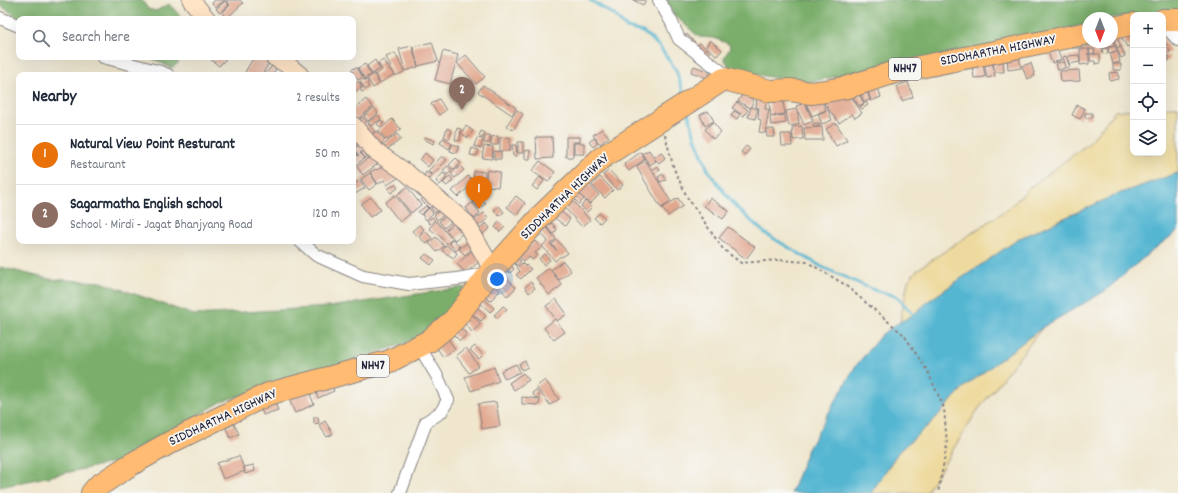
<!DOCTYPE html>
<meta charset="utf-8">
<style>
:root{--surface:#fff;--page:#f6f6f7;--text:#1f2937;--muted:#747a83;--line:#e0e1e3;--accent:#b5179e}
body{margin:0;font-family:Dekko,sans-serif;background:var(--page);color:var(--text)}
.controls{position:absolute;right:12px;top:12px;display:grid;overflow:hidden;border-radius:8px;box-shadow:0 4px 16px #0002}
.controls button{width:36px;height:36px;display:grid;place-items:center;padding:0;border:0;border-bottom:1px solid var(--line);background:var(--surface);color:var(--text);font:20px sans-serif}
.compass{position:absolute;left:1082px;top:12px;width:36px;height:36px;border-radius:50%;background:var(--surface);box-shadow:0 4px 16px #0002;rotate:180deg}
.you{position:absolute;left:497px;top:279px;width:14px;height:14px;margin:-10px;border:3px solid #fff;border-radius:50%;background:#1a73e8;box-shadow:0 0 0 6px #1a73e833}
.badge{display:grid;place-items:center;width:26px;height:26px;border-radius:50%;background:var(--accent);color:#fff;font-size:13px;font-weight:700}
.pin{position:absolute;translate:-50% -33px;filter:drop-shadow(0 1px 2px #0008)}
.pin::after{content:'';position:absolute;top:21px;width:14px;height:12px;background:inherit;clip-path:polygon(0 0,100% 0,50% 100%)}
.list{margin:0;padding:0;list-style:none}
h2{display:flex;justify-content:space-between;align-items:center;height:52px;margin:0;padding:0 16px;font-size:17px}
h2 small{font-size:13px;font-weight:400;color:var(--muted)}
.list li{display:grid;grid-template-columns:26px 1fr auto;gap:12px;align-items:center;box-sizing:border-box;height:60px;padding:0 16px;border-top:1px solid var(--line)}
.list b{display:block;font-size:15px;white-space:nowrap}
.list p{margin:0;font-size:13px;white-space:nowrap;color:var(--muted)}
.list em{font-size:13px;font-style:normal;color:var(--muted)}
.icon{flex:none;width:22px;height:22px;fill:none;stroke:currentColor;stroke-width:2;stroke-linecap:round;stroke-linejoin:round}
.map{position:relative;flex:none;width:1178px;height:493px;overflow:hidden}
.search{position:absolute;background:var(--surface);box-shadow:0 4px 16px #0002;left:16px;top:16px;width:340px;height:44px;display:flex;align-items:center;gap:10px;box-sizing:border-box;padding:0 14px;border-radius:8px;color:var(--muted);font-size:15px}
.panel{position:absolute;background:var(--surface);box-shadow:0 4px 16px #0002;left:16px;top:72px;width:340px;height:172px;border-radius:8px}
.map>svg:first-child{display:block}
.forest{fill:#7aae6a;stroke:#4e6852}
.sand{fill:#eeda9e;stroke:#887e6c}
.water{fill:#54b6d2;stroke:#3b6c86}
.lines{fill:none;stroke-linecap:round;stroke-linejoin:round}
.stream{stroke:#54b6d2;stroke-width:3}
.building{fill:#e1a68c}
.street-casing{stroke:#888484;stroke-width:14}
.secondary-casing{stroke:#888484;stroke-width:19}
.highway-casing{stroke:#888484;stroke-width:24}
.path{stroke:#888484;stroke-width:2;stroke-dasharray:3 3;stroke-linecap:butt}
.street{stroke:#fff;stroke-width:12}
.secondary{stroke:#ffe4c6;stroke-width:17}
.highway{stroke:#ffbb71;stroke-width:22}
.labels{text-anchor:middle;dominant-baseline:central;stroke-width:3.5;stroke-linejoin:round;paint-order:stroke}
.shield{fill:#f6f6f2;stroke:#626272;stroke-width:1}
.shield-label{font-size:13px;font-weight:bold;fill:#22223b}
.street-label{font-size:14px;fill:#22223b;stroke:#f6f6f2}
</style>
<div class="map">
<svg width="1178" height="493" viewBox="0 0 1178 493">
<rect width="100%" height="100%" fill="#f6f6f2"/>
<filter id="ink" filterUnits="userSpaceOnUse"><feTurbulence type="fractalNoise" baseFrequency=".025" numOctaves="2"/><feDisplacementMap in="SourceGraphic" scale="8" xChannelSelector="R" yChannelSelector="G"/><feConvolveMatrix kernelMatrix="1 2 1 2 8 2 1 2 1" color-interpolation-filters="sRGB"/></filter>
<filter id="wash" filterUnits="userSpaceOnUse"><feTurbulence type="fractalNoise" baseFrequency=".012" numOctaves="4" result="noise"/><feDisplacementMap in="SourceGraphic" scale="16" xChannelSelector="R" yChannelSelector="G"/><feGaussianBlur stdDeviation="0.9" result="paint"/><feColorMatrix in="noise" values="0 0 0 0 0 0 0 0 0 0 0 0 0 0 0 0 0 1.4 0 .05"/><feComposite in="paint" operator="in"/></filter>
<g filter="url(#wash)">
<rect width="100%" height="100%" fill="#efe6cd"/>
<path class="forest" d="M0,0H142L148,9L156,11L169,4L183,19H20L0,5Z
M665,0H1178V14L1133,15L1112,18H1088V24L993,47L803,83L731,70L724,58L730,48L729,44L714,38L699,37L674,15Z
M143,57H182L177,64L171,68L156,60Z
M0,267L49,279L101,282L194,315L329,307L465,287L462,302L439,325L404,344L223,401L116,462L0,487Z"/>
<path class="sand" d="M1163,107H1178V173L1118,194L1020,238L930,300L913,315L900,322L908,281L917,270L1009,208L1029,188L1089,143L1115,111L1133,109V153H1163Z
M1043,327L977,411L926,493H871L899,451L932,422L964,387Z"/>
<path class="water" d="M1178,173V231L1149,253L1105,291L1043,327L964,387L932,422L899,451L871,493H791L808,449L855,367L881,335L900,322L913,315L930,300L1020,238L1118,194Z"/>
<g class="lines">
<path class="stream" d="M590,0L614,15L627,28L643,32L659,46L676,70L684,95
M688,112L695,137L708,170L724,192L738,209L766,234L822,267L874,290L896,296L915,316"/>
</g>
<g id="blocks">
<path class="building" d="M215,0H225L216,7L212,3Z
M226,0H240L243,3L227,18L222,13L230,5Z
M633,0H646L643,5Z
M225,1L229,5L220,13L216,9Z
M1129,33L1133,41V44L1127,47L1121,37Z
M687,34L695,42L692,45L684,37Z
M1084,37L1088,42H1096V46H1084Z
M1163,37L1170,52L1163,55Z
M710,40L722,50L717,56L706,46Z
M1118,40L1121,46L1117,48L1114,41Z
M1082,41V48H1070V42Z
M1112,41H1113L1114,46L1108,47L1106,43Z
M432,42L438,61L418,66L413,47Z
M700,43L710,52L706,57L695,48Z
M1106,43V47L1100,48L1099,44Z
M412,46L418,67L405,71L399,49Z
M1115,46L1117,51L1109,53L1108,48Z
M1133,46V55L1130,47Z
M1121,47L1125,56L1121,58L1117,49Z
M1108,48V53L1103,54L1102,49Z
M1057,49L1061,60L1052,63L1048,52Z
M1080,49H1089V54H1087L1089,55V64L1080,65Z
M1089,49H1094L1095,54H1090Z
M443,51L458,55L450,84L435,80Z
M1118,52L1120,62L1113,64L1110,53Z
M395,53L404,72L395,76L386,57Z
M1090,54H1100V63L1095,64V61H1090Z
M466,55L485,77L476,84L457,63Z
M1019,55L1021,68L1008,70L1007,56Z
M1079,55L1080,62L1069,64L1068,56Z
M1066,56L1070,67L1066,68L1063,57Z
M1163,56H1169V61H1163Z
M208,57H224L226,59L219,66Z
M254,57H259L269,63L262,75H250L245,72Z
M375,60L380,69L372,74L367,66Z
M384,60L393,75L380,83L375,75L382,70L378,63Z
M1003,60L1004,72H994L995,76L987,78L984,63L992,61L994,70L993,61Z
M1064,62L1065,68L1058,70L1056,63Z
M983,63L985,77L974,78L972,64Z
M1031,63L1035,76L1027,79L1022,66Z
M365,64L371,75L365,78L368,82L367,84L369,87L362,92L360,89L363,87L365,88L360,82L364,79L366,81L358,68Z
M1113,64H1121V70H1113Z
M272,66L276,69L272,75H264Z
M694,66L710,72L707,78L691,72Z
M356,67L363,77L358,80L351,70Z
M1079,70L1080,81L1061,82L1060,71Z
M1118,72L1119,79L1110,81L1109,73Z
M374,74L379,84L373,88L367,78Z
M358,81L362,86L353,94V86Z
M908,82L913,97L902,101L897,86Z
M877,84L881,97L871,101L867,88Z
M483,85L516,108L512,115L478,92Z
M866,87L870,100L864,102L859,89Z
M856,90L864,103L859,106L851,94Z
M849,93L862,113L855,118L852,114L839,123L824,103L837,94Z
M743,94L754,100L750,108L738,101Z
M782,95L785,114L771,116L768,97Z
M819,95L826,110L812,116L805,101Z
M757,97L767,98L765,109H769L765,133L759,132L761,120L758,119L759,108L756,107Z
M366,99L373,107L357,120L353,115V110Z
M439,99L446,110L439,115L431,104Z
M737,102L748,110L744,116L732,108Z
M866,102L868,105L862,109L860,107Z
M805,103L813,121L804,125L796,106Z
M1077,105L1085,109L1080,119L1072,115Z
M751,107L758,109L755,119L748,117Z
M374,108L378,113L368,121L364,116Z
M797,109L799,124L789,126L786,111Z
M517,110L523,114L513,130L506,126Z
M828,110L832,120L822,124L818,114Z
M708,111L714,121L705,126L700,115Z
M734,111L740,114L737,119L731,116Z
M1085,113H1092V118H1085Z
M378,115L381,119L371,126L368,122Z
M785,115L786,123L771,125L770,117Z
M362,117L367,122L363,126L358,121Z
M392,119L401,129L387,140L378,131Z
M381,120L384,123L380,127L377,124Z
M713,122L721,132L713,139L705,129Z
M813,123H820V126H813Z
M836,123L847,140L836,146L826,129Z
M369,124L375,132L369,136L363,129Z
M466,126L473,131L468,138L461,133Z
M802,126L803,139L793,140L792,127Z
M822,127L823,140H805L804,128Z
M447,128L452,131L449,139L444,137Z
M457,128L461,129L460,141L455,140Z
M602,129L609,137L600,144L593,135Z
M766,129H774L775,137H767Z
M376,131L385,140L380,145L371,135Z
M481,131L485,133L482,138L479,136Z
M353,134L362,141L353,148Z
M397,134L401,139L385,151L381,147Z
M781,134H791L792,146H782Z
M485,135H490V143H484Z
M498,136V145H491V137Z
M425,137L435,141L433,144L424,139Z
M510,137V151H500V138Z
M536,137H552L553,158L537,159Z
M566,137H580V142H573V157H566Z
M443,138L452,144L449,149L440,143Z
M477,138L483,139L481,148L474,146Z
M594,138L598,143L593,147L589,142Z
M518,142H523V153H518Z
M574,143H584V154H574Z
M360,144L365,149L360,153L365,158L353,167V159L358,155L359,156L354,149Z
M452,144L459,146L456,153L450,151Z
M512,145H516L517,156H513Z
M484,146L493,147L492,159L482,158Z
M746,146L750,149L745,155L741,152Z
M367,148L371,153L365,158L361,153Z
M472,148L479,150L477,156L470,155Z
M353,149L357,155L353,158Z
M530,150V159H525V151Z
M649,150L656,161L650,165L642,154Z
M494,151L501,152V159H494Z
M641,152L645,159L629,171L624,164Z
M661,152L665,158L659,163L654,158Z
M425,153L433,160L428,167L420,160Z
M373,154L380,162L363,175L357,167Z
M442,156L447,160L432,175L428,171Z
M456,158L461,163L454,170L449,165Z
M540,161L555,172L548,182L532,171Z
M646,161L671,202L661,208L636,166Z
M388,163L398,178L387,185L384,180L378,184L370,172L376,169L377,170Z
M448,166L452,171L447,175L443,170Z
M460,166L464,170L455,178L451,174Z
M657,166L660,170L654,174L651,170Z
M487,170L500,172L498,187L485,186Z
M609,170L623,185L617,190L603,175Z
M474,171L485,172L484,181L473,180Z
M426,172L432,175L429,179L424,176Z
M370,173L377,184L369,190L361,179Z
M443,173L447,177L440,185L436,181Z
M663,174L666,180L660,182L658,177Z
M450,176L453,180L447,186L443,183Z
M468,176L474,182L458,197L452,191Z
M540,177L544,181L537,190L532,186Z
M600,177L613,190L605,198L592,185Z
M360,180L365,188L353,195V185Z
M475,182L484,189L478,196L469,189Z
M395,184L398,188L391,193L388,189Z
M589,184L599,195L590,204L579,194Z
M407,187L421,205L411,213L397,195Z
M579,194L584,199L579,204L574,199Z
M395,195L410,214L400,222L385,203Z
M426,195L437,201L429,208L421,200Z
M516,196L525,203L517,215L507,207Z
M371,197L381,210L370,217L361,204Z
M480,197L486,203L479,209L473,202Z
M678,198L683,206L668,216L662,208Z
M710,198L729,211L723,219L704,206Z
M573,201L590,220L582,227L565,208Z
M586,201L592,207L587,212L581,206Z
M438,202L442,207L435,213L431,208Z
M472,203L480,213L474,219L466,208Z
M426,206L428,208L421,215L418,212Z
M499,206L504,212L499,216L494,210Z
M429,208L433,213L426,220L422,215Z
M443,208L447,212L437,220L434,215Z
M560,211L570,219L565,226L555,218Z
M484,213L489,218L478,226L474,220Z
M599,213L605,218L600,223L594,218Z
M448,214L454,220L444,228L439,221Z
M432,217L435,220L430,224L427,221Z
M436,221L452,239L447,244L437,233L436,234L429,228Z
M456,221L465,231L455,240L446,230Z
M499,222L505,227L500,232L495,227Z
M486,223L490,228L483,234L479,229Z
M552,223L557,230L553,234L547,227Z
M419,225L424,229L418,236L412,231Z
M728,227L755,247L746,259L719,238Z
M547,228L556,239L550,244L557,251L552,244L557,240L568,253L562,257L561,256L555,261L542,246L548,241L541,233Z
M425,231L432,238L427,244L419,237Z
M436,237L444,246L437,252L429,243Z
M453,239L460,247L456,251L449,243Z
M470,240L475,246L465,255L459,249Z
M535,241L541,248L535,253L538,255L532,260L530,257L523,261L519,255Z
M446,245L457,253L454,258L442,251Z
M473,250L482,259L466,273L457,264Z
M426,254L435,260L431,265L422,258Z
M545,254L550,260L544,265L539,259Z
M515,256L521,261L517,266L511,260Z
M563,261L571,271L559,280L551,270Z
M509,263L514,269L510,273L505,267Z
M522,263L525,266L526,265L531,269L521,279L516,275L520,271L517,268Z
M549,268L562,285L549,295L536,278Z
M505,276L516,288L507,296L497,284Z
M531,282L535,288L529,293L525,287Z
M494,285L500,291L490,301L483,295Z
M482,297L494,308L490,312L478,301Z
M556,299L567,314L557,321L546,306Z
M476,306L486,316L481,321L470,312Z
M503,306L507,309L498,318L494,315Z
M469,311L481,324L472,332L461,319Z
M555,319L565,332L554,340L544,328Z
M460,328L467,334L460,341L453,334Z
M445,334L455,349L443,357L433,342Z
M475,346L483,355L479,359L470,350Z
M466,348L479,366L469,373L456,356Z
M525,361L528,367L522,370L519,364Z
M516,364L520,372L505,379L501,371Z
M494,367L499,381L471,391L465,377Z
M523,373L529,380L514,390L509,383Z
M545,380L559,399L550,405L536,387Z
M331,383L334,391L318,398L315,389Z
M308,389L314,404L295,413L288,397Z
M536,390L540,395L536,398L532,393Z
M522,397L540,399L539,405L522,404Z
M496,402L500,426L482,429L478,404Z
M275,403L278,410L263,415L261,409Z
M314,417H318L319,423L314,424Z
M325,421L333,434L327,437L319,425Z
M234,424L239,434L230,438L226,428Z
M239,456L245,471L223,479L217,463Z
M254,465L255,471L245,474L244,467Z"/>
</g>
</g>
<g filter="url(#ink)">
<use href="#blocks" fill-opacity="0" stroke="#888484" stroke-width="1"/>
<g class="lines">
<defs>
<path id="street" d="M659,0L671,21L679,39L731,79
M0,18L19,26
M1163,20L1165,26L1178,40
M103,57L161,72L168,75
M300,241L316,255L363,276L409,284L457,279L490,273
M400,493L426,422L441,412L448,400L437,376L419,346"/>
<path id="secondary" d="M191,0L207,19
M274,57L288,65L300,75
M353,125L375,151L407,173L466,223L486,258L492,271"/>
<path id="highway" d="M1163,20H1178
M1112,28L1133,24
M92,493L98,486L130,465L169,443L268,394L390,361L429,341L454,320L490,273L543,214L600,159L724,79L770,91L790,90L811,93L826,91L848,87L895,72L1088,33"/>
</defs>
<use href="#street" class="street-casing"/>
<use href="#secondary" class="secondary-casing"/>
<use href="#highway" class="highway-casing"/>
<path class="path" d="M665,135L674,169L687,197L723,249L741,263L779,260L807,262L844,284L904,335L928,372L944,408L947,445L938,493"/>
<use href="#street" class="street"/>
<use href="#secondary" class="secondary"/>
<use href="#highway" class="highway"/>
</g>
</g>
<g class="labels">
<g class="shield">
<rect x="889" y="58" width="32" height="22" rx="3"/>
<rect x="357" y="355" width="32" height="22" rx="3"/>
</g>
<g class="shield-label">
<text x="905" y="69">NH47</text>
<text x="373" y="366">NH47</text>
</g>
<g class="street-label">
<text transform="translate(998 51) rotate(-11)">SIDDHARTHA HIGHWAY</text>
<text transform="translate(565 197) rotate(-44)">SIDDHARTHA HIGHWAY</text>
<text transform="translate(223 418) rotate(-25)">SIDDHARTHA HIGHWAY</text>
</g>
</g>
</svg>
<div class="controls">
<button>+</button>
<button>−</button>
<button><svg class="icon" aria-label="locate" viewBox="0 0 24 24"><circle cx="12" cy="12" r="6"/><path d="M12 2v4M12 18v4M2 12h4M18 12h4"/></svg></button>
<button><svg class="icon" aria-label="layers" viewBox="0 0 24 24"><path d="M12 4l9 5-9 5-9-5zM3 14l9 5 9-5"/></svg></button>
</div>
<svg class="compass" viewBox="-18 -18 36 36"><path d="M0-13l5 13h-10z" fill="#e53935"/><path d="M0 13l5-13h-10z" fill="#747a83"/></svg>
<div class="you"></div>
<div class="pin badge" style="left:479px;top:209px;background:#e8710a">1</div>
<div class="pin badge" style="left:462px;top:110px;background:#8d6e63">2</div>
<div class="search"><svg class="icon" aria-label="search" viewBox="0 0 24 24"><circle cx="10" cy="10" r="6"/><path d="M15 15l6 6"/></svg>Search here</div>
<section class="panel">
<h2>Nearby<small>2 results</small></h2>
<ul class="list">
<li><span class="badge" style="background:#e8710a">1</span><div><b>Natural View Point Resturant</b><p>Restaurant</p></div><em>50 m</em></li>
<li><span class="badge" style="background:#8d6e63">2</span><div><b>Sagarmatha English school</b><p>School · Mirdi - Jagat Bhanjyang Road</p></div><em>120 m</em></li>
</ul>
</section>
</div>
